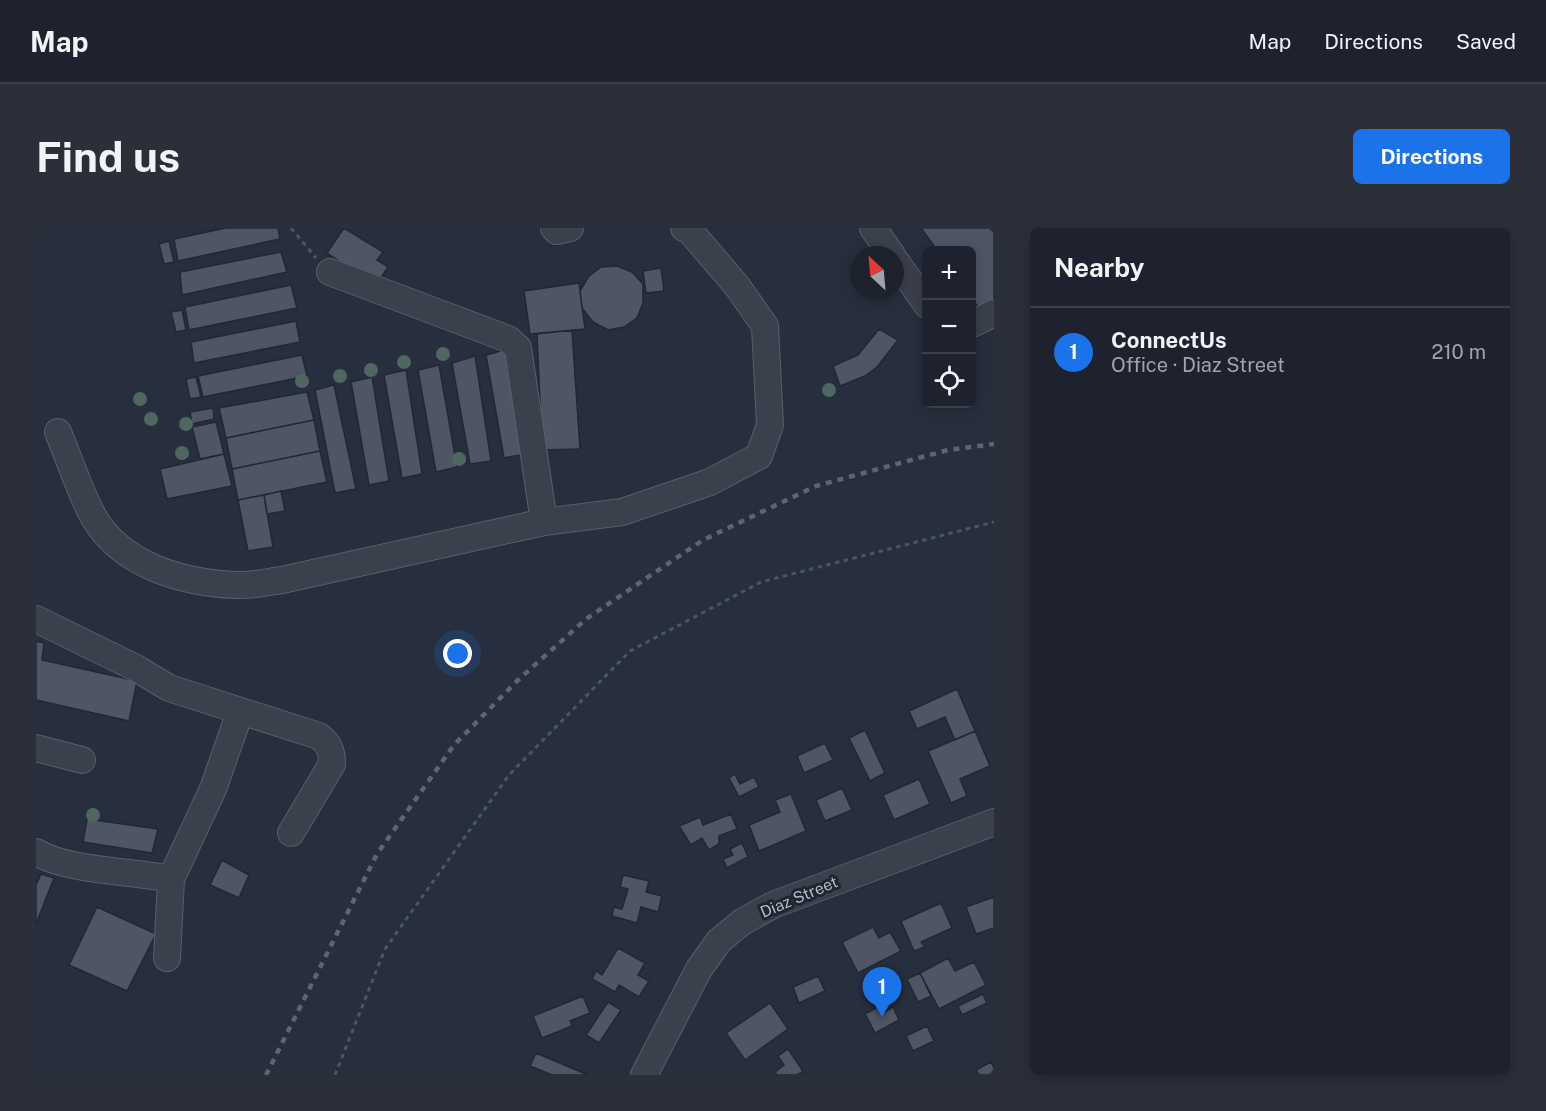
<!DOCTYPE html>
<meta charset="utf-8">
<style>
:root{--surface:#1d222e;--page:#2a2f3a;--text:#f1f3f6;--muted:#a0a4aa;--line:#3b3f4a;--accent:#1a73e8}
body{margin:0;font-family:"Public Sans",sans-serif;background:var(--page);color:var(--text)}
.controls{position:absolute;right:18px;top:18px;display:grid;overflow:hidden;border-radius:9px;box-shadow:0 3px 15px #0003}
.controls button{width:54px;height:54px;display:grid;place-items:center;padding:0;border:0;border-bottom:2px solid var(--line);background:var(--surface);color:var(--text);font:30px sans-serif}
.compass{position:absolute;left:814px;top:18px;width:54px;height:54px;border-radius:50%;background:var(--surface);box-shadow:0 3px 15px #0003;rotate:334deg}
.you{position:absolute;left:422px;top:426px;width:21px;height:21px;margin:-15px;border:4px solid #fff;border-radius:50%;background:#1a73e8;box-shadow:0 0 0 9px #1a73e833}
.badge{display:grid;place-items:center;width:39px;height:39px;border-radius:50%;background:var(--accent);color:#fff;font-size:20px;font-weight:700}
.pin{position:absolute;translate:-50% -50px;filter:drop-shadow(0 2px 3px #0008)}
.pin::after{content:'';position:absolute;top:32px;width:21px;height:18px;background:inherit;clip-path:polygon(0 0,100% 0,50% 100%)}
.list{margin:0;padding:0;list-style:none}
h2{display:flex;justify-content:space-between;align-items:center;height:78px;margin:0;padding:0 24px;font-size:26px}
h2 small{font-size:20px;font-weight:400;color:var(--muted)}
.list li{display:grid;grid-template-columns:39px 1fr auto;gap:18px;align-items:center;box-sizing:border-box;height:90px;padding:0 24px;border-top:2px solid var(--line)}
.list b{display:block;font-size:22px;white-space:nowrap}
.list p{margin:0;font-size:20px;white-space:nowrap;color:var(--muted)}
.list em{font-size:20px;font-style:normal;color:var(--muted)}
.icon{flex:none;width:33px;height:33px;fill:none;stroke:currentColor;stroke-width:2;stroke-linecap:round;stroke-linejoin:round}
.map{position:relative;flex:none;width:958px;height:847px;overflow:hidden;border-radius:9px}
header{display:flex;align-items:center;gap:36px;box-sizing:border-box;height:84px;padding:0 30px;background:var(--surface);border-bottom:2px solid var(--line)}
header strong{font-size:28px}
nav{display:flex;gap:33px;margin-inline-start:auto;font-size:21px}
.intro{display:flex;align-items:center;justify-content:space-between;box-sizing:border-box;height:144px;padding:0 36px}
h1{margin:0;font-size:42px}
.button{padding:15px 27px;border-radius:9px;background:var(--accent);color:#fff;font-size:21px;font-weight:700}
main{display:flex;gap:36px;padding:0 36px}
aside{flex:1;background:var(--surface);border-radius:9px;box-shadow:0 3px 15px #0003}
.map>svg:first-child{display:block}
.building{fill:#4e5565;stroke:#222734;stroke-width:1.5}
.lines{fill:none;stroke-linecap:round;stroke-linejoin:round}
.minor-casing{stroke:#595e6b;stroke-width:28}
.path{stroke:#49585d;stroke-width:3;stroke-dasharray:4.5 4.5;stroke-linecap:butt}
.minor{stroke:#3b404d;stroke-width:26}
.rail{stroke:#5e6473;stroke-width:4.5;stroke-dasharray:6 6;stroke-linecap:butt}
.tree{fill:#506761}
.labels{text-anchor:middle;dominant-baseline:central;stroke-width:6;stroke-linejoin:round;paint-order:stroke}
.street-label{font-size:16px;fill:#b7bcc8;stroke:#202532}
</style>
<header>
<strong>Map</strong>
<nav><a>Map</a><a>Directions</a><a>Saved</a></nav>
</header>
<div class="intro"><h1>Find us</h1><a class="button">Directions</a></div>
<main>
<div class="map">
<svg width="958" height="847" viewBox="0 0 958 847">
<rect width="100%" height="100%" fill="#272e3d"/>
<path class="building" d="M190,0H242L244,11L142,33L138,11Z
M308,0L347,24L341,32L352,39L343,53H333L291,25Z
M885,0H958V76L944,82L936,70V22H901Z
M133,13L138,34L128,36L123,16Z
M245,24L251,44L146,67L144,44Z
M581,38L596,44L607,56V75L601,90L588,99L572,102L557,94L546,80L544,63L553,48L565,39Z
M625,40L628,63L610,65L607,43Z
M543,55L549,101L494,106L488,63Z
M255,57L261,80L153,102L149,79Z
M146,82L150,102L140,104L135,84Z
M260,93L264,114L158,135L155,114Z
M843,101L862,112L841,139L829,148L804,158L797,138L822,127Z
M536,102L544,221L506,222L501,106Z
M472,121L489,226L468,230L450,127Z
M266,127L271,148L167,169L162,148Z
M439,128L455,233L434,236L416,135Z
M403,137L421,239L400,244L382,142Z
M370,142L386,246L366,250L348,147Z
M160,149L165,169L154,171L150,151Z
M336,149L353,253L333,257L315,154Z
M298,157L320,261L299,265L279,162Z
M271,164L278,192L190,210L183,180Z
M177,180L178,191L156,196L154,184Z
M278,192L284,223L196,241L190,210Z
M180,194L188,226L164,231L156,199Z
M284,223L291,254L202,272L196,241Z
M188,226L196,258L131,271L124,241Z
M245,263L249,283L231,286L228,267Z
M228,267L237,319L212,323L202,272Z
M0,413L8,415L6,432L101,453L93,493L0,472Z
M921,461L939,503L919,512L909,489L881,501L873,483Z
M829,502L849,545L834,553L813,510Z
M939,503L954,538L924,551L931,568L915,575L892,523Z
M789,515L797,532L768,545L761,528Z
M699,546L704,556L718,549L723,559L703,569L693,550Z
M883,551L894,576L858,592L847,567Z
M806,560L816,582L789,593L780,572Z
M755,566L770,603L723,623L713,597L744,584L739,572Z
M695,586L701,601L683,608V616L673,622L666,610L655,617L643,598L664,589L667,597Z
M51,591L122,601L116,625L47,614Z
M706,615L712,629L691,640L687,631L697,627L694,621Z
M186,632L213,647L203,670L174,657Z
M5,646L18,650L0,696V657Z
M587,647L613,653L610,664L626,668L622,684L605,679L601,695L576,688L578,679L586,681L592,661L584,659Z
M958,669V700L940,706L930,679Z
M905,675L916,700L885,714L889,719L878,723L865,693Z
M61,679L120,706L91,763L33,737Z
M837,699L843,710L854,704L865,723L822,745L806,714Z
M582,720L609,735L602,747L613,753L603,769L583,757L579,764L556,751L560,743L566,747Z
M912,730L919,743L938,734L950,757L903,781L884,745Z
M884,745L895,768L882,774L871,751Z
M782,748L789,763L763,775L757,759Z
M947,766L951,775L926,787L922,778Z
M547,768L554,785L534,793L536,798L506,810L497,788Z
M572,774L585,782L563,815L550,807Z
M734,775L752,801L709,832L690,805Z
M844,778L847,785L857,779L863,792L839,805L829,786Z
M891,798L898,813L877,823L870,808Z
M752,821L767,843L761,847H741L739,844L748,837L742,828Z
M500,825L552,847H516L494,838Z
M955,834L958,840V847H943L940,842Z"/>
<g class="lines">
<defs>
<path id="minor" d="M518,0L521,3L534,0
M837,0L856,27
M859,32L891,77
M294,44L472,111L482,120L508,294
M936,96L958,85
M22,204C33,230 44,264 57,288C85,338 148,355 200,357C215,358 231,354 246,352L508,294L586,284L674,254L723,228L734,197L729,98L701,58L654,3L648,0
M0,391L100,440L133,460L283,508C293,516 296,523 296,536L255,605
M0,520L46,532
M0,624C31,643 97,643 135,651L177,561L204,484
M131,730L135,651
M608,847L663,741L683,713L706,694L737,677L958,594"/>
</defs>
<use href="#minor" class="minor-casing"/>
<path class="path" d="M255,0L280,30
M299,847L349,721L473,547L594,423L725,354L958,294"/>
<use href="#minor" class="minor"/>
<path class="rail" d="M230,847L341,626L418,517L481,453L550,391L667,312L780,258L912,222L958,216"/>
</g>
<g class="tree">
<circle cx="407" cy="126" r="7"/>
<circle cx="368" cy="134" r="7"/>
<circle cx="335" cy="142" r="7"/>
<circle cx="304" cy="148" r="7"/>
<circle cx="266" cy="153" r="7"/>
<circle cx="793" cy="162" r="7"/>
<circle cx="104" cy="171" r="7"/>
<circle cx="115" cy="191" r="7"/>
<circle cx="150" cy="196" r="7"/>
<circle cx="146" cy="225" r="7"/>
<circle cx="423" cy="231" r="7"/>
<circle cx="57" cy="587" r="7"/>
</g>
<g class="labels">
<g class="street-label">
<text transform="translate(763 669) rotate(-23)">Diaz Street</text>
</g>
</g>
</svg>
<div class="controls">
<button>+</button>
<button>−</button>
<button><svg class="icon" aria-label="locate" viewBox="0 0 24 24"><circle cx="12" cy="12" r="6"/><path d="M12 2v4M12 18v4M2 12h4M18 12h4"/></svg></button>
</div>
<svg class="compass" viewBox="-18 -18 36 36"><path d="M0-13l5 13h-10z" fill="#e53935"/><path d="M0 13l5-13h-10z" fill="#a0a4aa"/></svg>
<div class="you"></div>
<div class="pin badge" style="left:846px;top:789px">1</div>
</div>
<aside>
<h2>Nearby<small></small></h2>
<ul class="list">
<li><span class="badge">1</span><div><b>ConnectUs</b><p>Office · Diaz Street</p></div><em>210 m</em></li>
</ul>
</aside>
</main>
